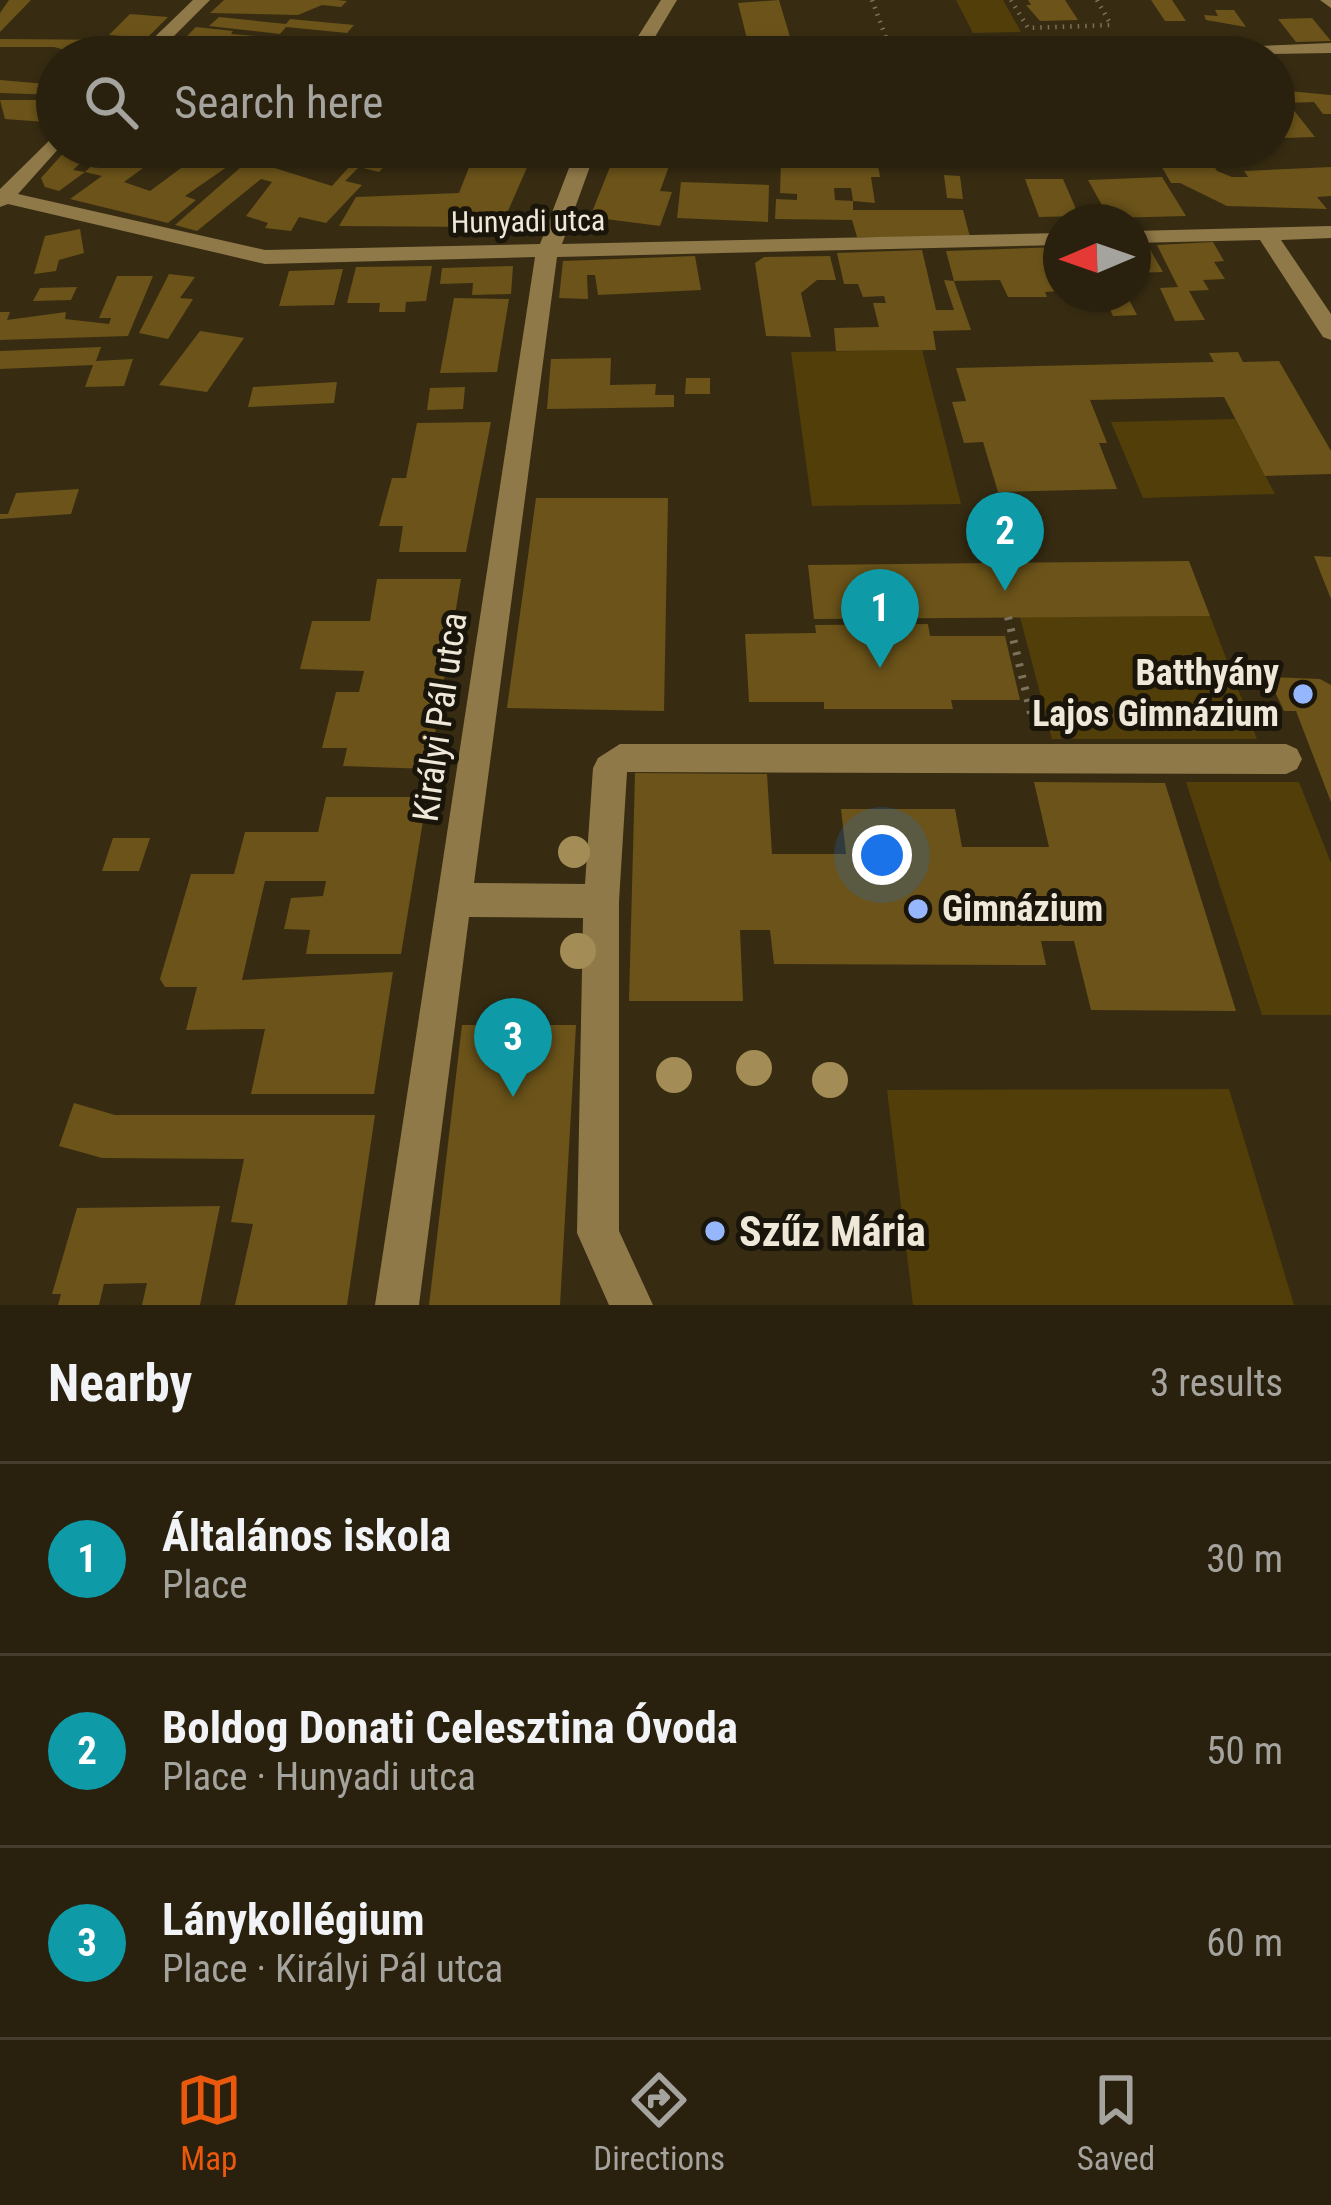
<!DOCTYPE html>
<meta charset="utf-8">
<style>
:root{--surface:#29210e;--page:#352e1c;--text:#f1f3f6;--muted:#a5a39e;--line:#453e2e;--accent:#ea580c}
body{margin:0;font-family:"Roboto Condensed",sans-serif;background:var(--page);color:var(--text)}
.compass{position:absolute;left:1043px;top:204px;width:108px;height:108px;border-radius:50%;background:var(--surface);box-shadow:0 3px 9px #0004;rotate:268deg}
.you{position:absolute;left:882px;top:855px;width:42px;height:42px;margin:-30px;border:9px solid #fff;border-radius:50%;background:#1a73e8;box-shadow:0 0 0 18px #1a73e833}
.badge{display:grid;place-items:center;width:78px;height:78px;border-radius:50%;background:var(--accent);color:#fff;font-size:39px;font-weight:700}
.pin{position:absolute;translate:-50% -99px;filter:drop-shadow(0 3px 6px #0008)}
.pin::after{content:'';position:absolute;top:63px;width:42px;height:36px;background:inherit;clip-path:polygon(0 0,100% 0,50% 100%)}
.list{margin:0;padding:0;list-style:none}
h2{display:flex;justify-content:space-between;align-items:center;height:156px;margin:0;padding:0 48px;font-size:51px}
h2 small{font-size:39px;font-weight:400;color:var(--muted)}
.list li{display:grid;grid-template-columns:78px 1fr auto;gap:36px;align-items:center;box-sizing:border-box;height:192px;padding:0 48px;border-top:3px solid var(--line)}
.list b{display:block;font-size:45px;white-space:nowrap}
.list p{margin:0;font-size:39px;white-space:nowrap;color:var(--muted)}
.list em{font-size:39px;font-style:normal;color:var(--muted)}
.icon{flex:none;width:66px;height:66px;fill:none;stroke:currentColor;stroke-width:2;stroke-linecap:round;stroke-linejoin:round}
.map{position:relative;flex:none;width:1331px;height:1305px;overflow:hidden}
.search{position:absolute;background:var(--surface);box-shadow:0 3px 9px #0004;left:36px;right:36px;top:36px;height:132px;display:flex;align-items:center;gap:30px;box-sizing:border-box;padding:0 42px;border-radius:66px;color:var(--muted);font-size:45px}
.sheet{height:732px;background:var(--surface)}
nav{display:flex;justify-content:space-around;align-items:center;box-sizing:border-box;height:168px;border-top:3px solid var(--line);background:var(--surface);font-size:33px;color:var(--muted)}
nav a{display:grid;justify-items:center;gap:6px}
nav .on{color:var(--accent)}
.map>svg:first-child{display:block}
.green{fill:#523e09}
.building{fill:#6b5319}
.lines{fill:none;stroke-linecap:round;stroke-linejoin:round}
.path-far1{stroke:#7c725c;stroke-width:4.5;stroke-dasharray:1.5 6;stroke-linecap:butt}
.path{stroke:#7c725c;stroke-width:8;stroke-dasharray:3 9;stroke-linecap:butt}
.minor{fill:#907949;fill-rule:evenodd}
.tree{fill:#a48c56}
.poi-dot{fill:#96b6fd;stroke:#1a150a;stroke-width:4.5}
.labels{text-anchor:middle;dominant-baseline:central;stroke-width:10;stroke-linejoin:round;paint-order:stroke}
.far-street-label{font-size:30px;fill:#efe8d9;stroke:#1a150a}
.poi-label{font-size:36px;font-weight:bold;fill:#efe8d9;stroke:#1a150a;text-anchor:end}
.street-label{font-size:36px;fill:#efe8d9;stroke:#1a150a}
.near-poi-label{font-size:42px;font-weight:bold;fill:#efe8d9;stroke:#1a150a;text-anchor:start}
</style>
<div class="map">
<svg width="1331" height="1305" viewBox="0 0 1331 1305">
<rect width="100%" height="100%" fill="#372c12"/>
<path class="green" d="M956,0H1003L1021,32L973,33Z
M922,350L961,504L812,506L791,352Z
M1235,419L1275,494L1143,498L1111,422Z
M1210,616L1257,739H1052L1020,617Z
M1186,782H1299L1331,863V1015H1262Z
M1229,1089L1294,1305H913L887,1090Z"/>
<path class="building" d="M9,0H31L0,32V13Z
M224,0H337L347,1L341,7L322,5L298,15L210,13Z
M779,0L796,57H751L741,43H748L738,3Z
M1028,0H1065L1078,20L1040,21L1026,5H1031Z
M1151,0H1172L1186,21H1165Z
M1215,10H1234L1246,27L1206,20L1204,15L1218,16Z
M130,14L168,17L147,38L109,35Z
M219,17L286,24L290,19L354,25L347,33L286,27L280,34L209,26Z
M1312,18L1331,41L1296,42L1278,19Z
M196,27L233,31L231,34L256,36L259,41L242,57H181L201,39L186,37Z
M0,39L131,40L113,57H91L54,47H0Z
M506,39L526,44L532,41L557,49L541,57H488Z
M1274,79L1288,91L1331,95V114H1323L1314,102L1288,103L1315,137L1284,138L1274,125Z
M0,80L57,85V95L0,93Z
M0,100H57V109L45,122L5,119Z
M97,147L143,151L138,156L154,160L124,182L150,191L204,151L237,160L185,196L196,200L168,223L70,199L102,176L85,172L104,154L93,151L73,170L85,172L59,191L45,187L41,178L67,149L93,151Z
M367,147L391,150L384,157L391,159L379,172L359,167L345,181L362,185L326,223L299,217L291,231L265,228L268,223L246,216L272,182L261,179L197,231L175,225L249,160L332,186Z
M477,147H536L504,220L483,227L339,226L356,197L459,193Z
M618,147H676L660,191L672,192L660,226L590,217Z
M699,147H775L774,168L697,164Z
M845,147H875L880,177H871L875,203L853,201L851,188H834L835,200L853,201V210H963L970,237H857L852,220L775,219L776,199L797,200V194L780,193L781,161L848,162Z
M1139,147H1210L1219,161H1211L1217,171L1232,177H1248L1244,171L1331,167V196L1317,197L1327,209L1227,206L1180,183H1171L1155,155H1143Z
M944,175L960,176L963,199L947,198Z
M1162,177L1186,216L1109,218L1088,180Z
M1025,179H1063L1079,216L1039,217Z
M681,182L769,185L768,222L677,218Z
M80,229L84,253L59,260L56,271L34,274L45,236Z
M1213,242L1224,261L1214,262L1225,279L1203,280L1209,290L1189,291L1205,320L1175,321L1160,288L1178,287L1157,245Z
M1147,244L1163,272L1133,273V245Z
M1061,247V291L1045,292L1047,297H1008L1000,280L954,281L946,251Z
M922,250L936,310H954L944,280L954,281L971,330L933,331L936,350L836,351L834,328L879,327L873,303H886L884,296L863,297L858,284H844L837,253Z
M695,256L701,290L598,295L595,275H587L588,299L559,298L563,261Z
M830,256L836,280H817L801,293L811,337L766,336L755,263L764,257Z
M432,266L426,301L406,302L405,312H379L380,303H347L356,267Z
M513,266L511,294L472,295L473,283L440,284L442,268Z
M343,269L334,305L279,306L289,271Z
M169,274L195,277L180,298L193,299L168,339L139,333Z
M117,276H153L128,336L0,340V312H10L7,320L66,312L65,319L109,324L111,318H99Z
M77,287L71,300L33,301L40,288Z
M1103,294H1126L1137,315L1113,316Z
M454,298L509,299L497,372L440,373Z
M200,331L244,338L207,392L159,385Z
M101,347L96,361L133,359L124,386L85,387L93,365L0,369V351Z
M1238,352L1243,362L1279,361L1331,451V474L1265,476L1224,397L1090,400L1107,443H1099L1117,489L998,492L983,442L964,443L952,402L966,401L956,368L1214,362L1209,353Z
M611,358L610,385L656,384L655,395H674V407L547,409L551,359Z
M686,378H710V394H685Z
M337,382L334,403L248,407L253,387Z
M465,387L463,409L427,410L430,388Z
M491,422L466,552H399L403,526H379L392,478H406L417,423Z
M79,489L71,514L0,519V514H8L16,493Z
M536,498H668L664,711L507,708Z
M1314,556L1331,557V599Z
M1189,561L1210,616L814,619L808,565Z
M377,579H461L429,769L343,766L347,748H322L336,692H359L364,671L300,669L312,621H370Z
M928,624L930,636H1005L1020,700H951L953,709H824V702H749L745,634L816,633L815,625Z
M1268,677L1320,679L1331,685V802L1296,711H1284Z
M635,773L767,774L772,854H846L841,809H955L962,847H1049L1034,782L1165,783L1236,1011L1091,1010L1074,941H1041L1046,965L774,964L770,930H740L743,1001H629Z
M326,797H427L401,954H306L310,930L284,929L291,898L323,896L326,881H265L242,980L393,972L374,1094H251L265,1029L186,1030L197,987H165L160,979L191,874H234L245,832H318Z
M113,838H150L139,871H102Z
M462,1025H576L560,1305H429Z
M74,1103L115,1115H375L347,1305H235L253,1224L231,1222L244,1159L102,1158L59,1146Z
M220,1206L200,1305H142L147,1283L104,1284L99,1305H58L61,1294H52L77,1208Z"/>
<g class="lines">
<path class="path-far1" d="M872,0L889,46L873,57
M1011,0L1028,28L1111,25
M1097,0L1111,25"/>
<path class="path" d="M1008,617L1034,726"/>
<path class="minor" d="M193,0H210L153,57H134Z
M661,0H677L643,57H625Z
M1320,0H1331V8Z
M1331,43V53L1105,57L1114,52Z
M57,133L60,147L18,194L265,250L540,244L577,147H597L562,244L1061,233V245L557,257L474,883L585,884L593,768L598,758L620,744H1286L1297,749L1302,759L1297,769L1286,774L627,772L619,901V1231L653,1305H609L577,1233L583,918L469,917L419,1305H375L535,257L265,264L8,204L0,207V189Z
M1331,226V238L1281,240L1331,314V340L1323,337L1260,240L1133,243V231Z"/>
</g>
<g class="tree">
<circle cx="574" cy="852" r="16"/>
<circle cx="578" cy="951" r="18"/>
<circle cx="754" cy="1068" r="18"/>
<circle cx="674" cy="1075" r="18"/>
<circle cx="830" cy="1080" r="18"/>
</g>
<g class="poi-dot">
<circle cx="1303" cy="694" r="12"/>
<circle cx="918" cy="909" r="12"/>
<circle cx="715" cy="1231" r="12"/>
</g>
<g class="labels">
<g class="far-street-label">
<text transform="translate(528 221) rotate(-1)">Hunyadi utca</text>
</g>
<g class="poi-label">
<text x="1279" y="673">Batthyány<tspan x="1279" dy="41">Lajos Gimnázium</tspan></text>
<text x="942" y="909" text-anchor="start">Gimnázium</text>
</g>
<g class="street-label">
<text transform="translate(440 717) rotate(-82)">Királyi Pál utca</text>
</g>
<g class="near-poi-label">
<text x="739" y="1231">Szűz Mária</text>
</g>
</g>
</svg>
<svg class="compass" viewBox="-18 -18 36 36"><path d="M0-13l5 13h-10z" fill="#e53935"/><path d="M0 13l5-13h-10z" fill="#a5a39e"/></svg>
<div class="you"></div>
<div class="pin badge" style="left:880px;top:668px;background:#0f9aa8">1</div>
<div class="pin badge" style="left:1005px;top:591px;background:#0f9aa8">2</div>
<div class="pin badge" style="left:513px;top:1097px;background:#0f9aa8">3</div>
<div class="search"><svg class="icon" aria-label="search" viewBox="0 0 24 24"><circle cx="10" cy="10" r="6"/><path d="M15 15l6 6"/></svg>Search here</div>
</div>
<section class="sheet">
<h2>Nearby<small>3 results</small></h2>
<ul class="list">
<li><span class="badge" style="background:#0f9aa8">1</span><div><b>Általános iskola</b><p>Place</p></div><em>30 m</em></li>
<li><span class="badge" style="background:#0f9aa8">2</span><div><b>Boldog Donati Celesztina Óvoda</b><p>Place · Hunyadi utca</p></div><em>50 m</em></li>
<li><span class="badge" style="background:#0f9aa8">3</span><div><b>Lánykollégium</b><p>Place · Királyi Pál utca</p></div><em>60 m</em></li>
</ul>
</section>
<nav>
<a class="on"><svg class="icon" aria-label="map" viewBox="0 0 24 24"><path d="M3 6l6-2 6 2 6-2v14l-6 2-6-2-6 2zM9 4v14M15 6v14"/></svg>Map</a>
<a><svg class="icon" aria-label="directions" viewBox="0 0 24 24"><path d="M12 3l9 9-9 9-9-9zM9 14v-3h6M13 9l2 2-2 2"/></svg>Directions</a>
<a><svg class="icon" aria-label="saved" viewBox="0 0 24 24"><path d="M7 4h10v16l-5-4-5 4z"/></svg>Saved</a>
</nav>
